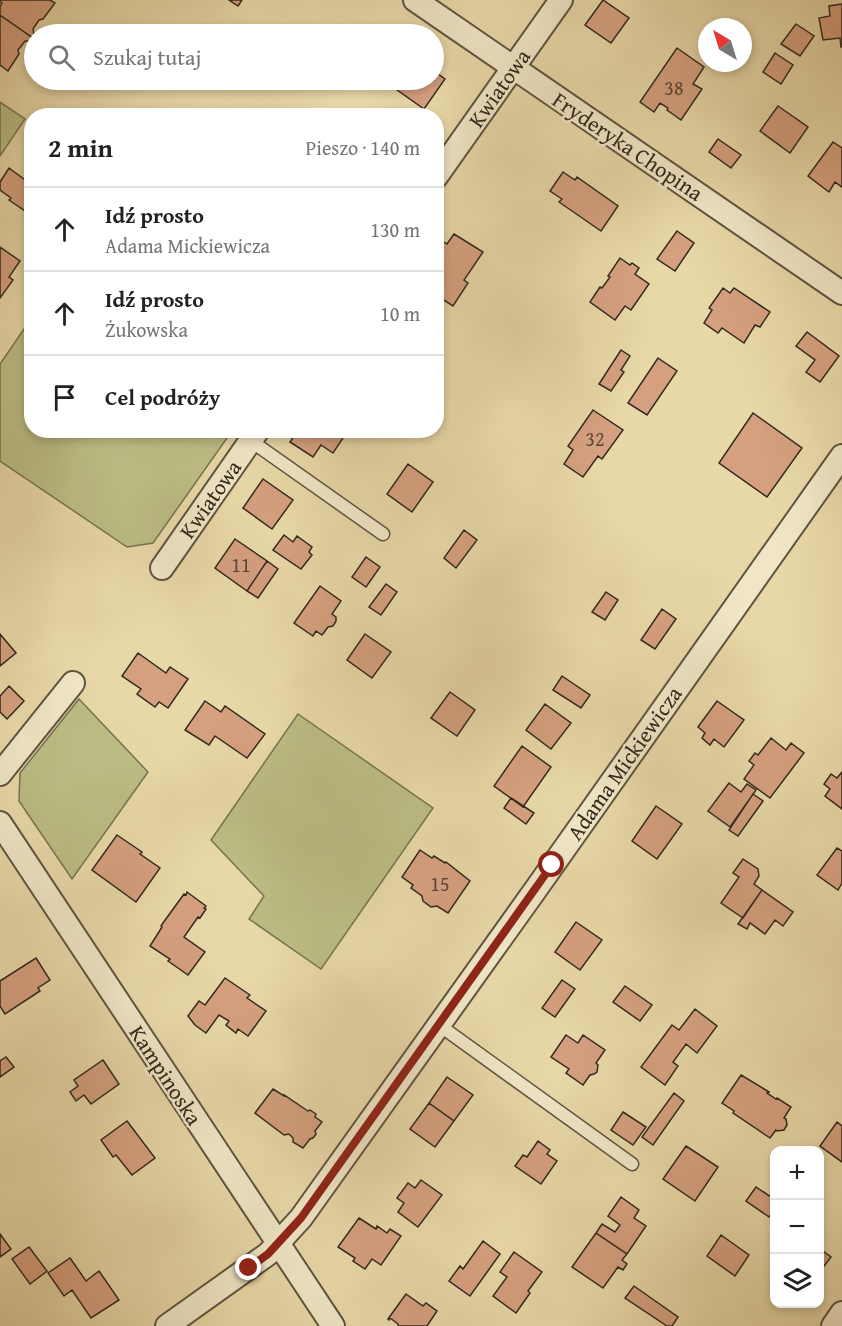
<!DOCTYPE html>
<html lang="pl">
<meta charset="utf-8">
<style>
:root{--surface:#fff;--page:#f2f2f2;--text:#222;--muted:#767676;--line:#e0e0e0}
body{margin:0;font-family:"Gentium Book Plus",serif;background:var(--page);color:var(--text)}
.controls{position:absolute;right:18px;bottom:18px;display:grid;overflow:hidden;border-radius:12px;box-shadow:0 3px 9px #0003}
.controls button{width:54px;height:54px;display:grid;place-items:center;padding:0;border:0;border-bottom:2px solid var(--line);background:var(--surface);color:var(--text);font:30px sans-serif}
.compass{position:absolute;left:698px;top:18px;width:54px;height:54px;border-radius:50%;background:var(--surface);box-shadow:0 3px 9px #0003;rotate:322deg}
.stop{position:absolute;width:18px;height:18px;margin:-14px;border:4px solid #8f2418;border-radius:50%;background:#fff}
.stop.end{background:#8f2418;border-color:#fff;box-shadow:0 2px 6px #0008}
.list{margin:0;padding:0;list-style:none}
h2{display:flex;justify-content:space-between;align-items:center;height:78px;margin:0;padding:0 24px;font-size:26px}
h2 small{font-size:20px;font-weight:400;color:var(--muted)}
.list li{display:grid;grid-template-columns:39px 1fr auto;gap:18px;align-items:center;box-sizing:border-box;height:84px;padding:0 24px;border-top:2px solid var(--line)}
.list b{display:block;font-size:22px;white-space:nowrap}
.list p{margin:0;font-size:20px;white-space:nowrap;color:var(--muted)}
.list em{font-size:20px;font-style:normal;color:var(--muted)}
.icon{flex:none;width:33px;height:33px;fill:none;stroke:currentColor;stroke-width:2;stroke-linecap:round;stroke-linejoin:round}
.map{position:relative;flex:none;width:842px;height:1326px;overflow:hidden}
.search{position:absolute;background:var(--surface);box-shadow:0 3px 9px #0003;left:24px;top:24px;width:420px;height:66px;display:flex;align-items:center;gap:15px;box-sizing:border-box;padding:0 21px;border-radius:33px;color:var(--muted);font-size:22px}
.panel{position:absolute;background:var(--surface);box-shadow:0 3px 9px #0003;left:24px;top:108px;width:420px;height:330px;border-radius:24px}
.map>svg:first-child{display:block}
.green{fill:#bbbd84;stroke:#767351;stroke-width:1.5}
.building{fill:#d5a080;stroke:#32291e;stroke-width:1.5}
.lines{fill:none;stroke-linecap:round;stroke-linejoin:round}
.lane-casing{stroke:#605540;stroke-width:15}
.street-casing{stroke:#605540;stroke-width:26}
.lane{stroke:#f0e6c6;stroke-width:12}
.street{stroke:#f0e6c6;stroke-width:22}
.route{stroke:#8f2418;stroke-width:8}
.labels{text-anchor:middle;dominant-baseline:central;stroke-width:5;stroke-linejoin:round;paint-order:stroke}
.number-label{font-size:20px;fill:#5b4736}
.street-label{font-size:22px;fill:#32291e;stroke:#f0e6c6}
</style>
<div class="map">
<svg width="842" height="1326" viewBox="0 0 842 1326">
<rect width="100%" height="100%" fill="#e8d8a8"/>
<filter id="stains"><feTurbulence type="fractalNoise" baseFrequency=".00333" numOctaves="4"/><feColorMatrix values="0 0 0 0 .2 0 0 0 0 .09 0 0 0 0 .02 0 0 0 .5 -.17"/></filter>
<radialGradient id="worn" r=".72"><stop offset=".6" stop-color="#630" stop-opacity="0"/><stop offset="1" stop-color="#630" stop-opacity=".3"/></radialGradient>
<path class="green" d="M0,102L25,119L0,156Z
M31,319L32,430L232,431L153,543L127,547L0,461V364Z
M79,699L148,772L72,879L19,801L20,773Z
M298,714L433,808L321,969L249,919L264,896L211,840Z"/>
<path class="building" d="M1,0H50L55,3L43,19L39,20L33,29L34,35L33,38L0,15V6L2,3L0,2Z
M229,0H242L238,6Z
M603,0L629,18L611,43L585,25Z
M842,4V47H841L840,38L823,40L819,18L830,16L829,6Z
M0,15L33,38L31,41H25L18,50L19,54L8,71L0,65Z
M796,24L814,36L800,56L781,44Z
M677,48L704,67L693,84L702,89L681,120L667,110L668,108L660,103L654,112L640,102Z
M775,53L793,65L781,84L763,72Z
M434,71L445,79L424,109L383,80H434Z
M778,106L808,127L790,153L760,131Z
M718,139L741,155L731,168L709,152Z
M833,142L842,148V187L835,182L829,192L808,176Z
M9,168L24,179L32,168V213L29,212L28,213L9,200L11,198L0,190V182Z
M563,172L575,180L577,177L618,206L601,231L559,202L562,199L550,191Z
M677,231L694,243L675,271L657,259Z
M454,234L483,252L464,280L468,283L453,306L436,295V269L439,266L436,264V260L441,253L436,250V246L441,240L447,244Z
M0,247L20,261L9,277L13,280L0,298Z
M620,258L630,265L632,263L639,268L635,274L649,284L631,310L625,306L615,320L590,302L600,287L602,288L610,277L608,276Z
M723,288L730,293L734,288L770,312L760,327L755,325L744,343L722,328L718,333L704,323L712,310L709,308Z
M807,332L839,356L820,382L806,372L815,360L796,346Z
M621,350L630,356L621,370L624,372L611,391L599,384Z
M658,358L677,371L647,415L628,403Z
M593,410L623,430L602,459L598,456L583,477L564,464L573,450L568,446Z
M753,413L802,448L767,497L719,463Z
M298,430H331L343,438L333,453L321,445L313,457L290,442Z
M408,464L433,482L412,512L387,494Z
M263,479L293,500L272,529L243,508Z
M464,530L477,540L456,568L444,558Z
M284,535L293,542L297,536L312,547L309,552L312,555L301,569L273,550Z
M235,539L267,561L247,591L215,568Z
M366,557L380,567L366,587L352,577Z
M267,561L278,569L258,598L247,591Z
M386,584L397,592L381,615L369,607Z
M320,586L341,601L332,614L336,617V621L333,626L328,627L322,635L316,631L313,636L294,623Z
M606,592L618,600L605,620L592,612Z
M662,609L676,619L655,649L641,640Z
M0,634L16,653L0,666Z
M365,634L391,652L372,678L347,660Z
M138,653L166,673L170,667L188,679L168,708L159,702L155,707L137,694L141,689L122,676Z
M562,676L590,695L581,708L553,690Z
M9,686L24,701L7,719L0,712V696Z
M450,692L475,710L457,736L431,718Z
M205,701L221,712L225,706L265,734L247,758L215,736L209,745L185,730Z
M717,701L744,720L724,747L714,739L710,745L702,738L705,733L698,727Z
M545,704L571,723L551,749L526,730Z
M771,738L786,750L791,743L804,753L770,798L744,779L754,765L749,761L755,753L758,755Z
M522,746L551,767L523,807L494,786Z
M842,772V809L825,796L830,789L824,784L831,774L837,778Z
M729,783L741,792L747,784L756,790L730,827L708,811Z
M753,794L763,801L738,836L729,830Z
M511,798L534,813L526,824L504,808Z
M656,806L682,824L657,859L632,841Z
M117,835L142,852L140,854L160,868L136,902L92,870Z
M837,848L842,851V883L838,890L817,875Z
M420,850L432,858L434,856L445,863L446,862L470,881L448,913L437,906L431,907L423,901L422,896L411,888L413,885L402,877Z
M743,859L758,869L759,876L754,884L762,890L743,918L721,903L739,877L733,873Z
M762,890L793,912L783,926L775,920L765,934L750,923L747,929L738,924Z
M187,892L206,906L204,908L206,909L200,918L198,917L184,937L205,952L188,975L168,961L170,959L150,946L162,927L161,926L163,923L184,894L186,895Z
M576,922L602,940L580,970L555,952Z
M36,958L50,980L38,988L40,991L5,1014L0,1006V981Z
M225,978L250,995L247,998L266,1011L248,1036L238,1029L236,1033L226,1025L229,1021L219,1015L206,1033L195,1025L188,1016L199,1001L205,1005Z
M562,980L575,989L555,1017L542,1008Z
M625,986L652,1005L640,1021L613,1002Z
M695,1009L717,1026L697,1053L686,1044L673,1062L678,1066L665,1085L641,1067L672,1025L679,1030Z
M566,1035L578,1043L583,1035L605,1050L596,1063L598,1065L597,1072L594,1074L590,1075L583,1085L566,1073L569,1069L551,1057Z
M6,1057L14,1067L0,1077V1061Z
M103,1060L119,1084L91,1104L84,1095L76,1101L70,1092L78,1086L74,1080Z
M741,1075L769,1092L767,1093L776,1099L777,1098L791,1107L784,1118L786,1119L787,1125L784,1130L777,1131L776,1130L770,1138L733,1113L734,1111L722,1103Z
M447,1077L473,1095L454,1121L429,1103Z
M273,1089L284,1096V1095L308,1111L310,1110L316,1114L315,1117L322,1122L315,1131L316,1134L313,1138L310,1139L303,1148L293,1142V1138L289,1134L284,1135L255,1113Z
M674,1093L684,1101L653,1145L642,1137Z
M429,1103L454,1121L435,1147L410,1129Z
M623,1112L646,1127L633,1145L611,1130Z
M127,1121L155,1158L132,1175L116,1155L113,1157L101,1140Z
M837,1122L842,1126V1162L820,1146Z
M538,1141L550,1150L547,1154L557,1161L541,1184L515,1166L523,1155L527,1157Z
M686,1146L718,1167L695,1201L663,1179Z
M421,1180L442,1195L418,1227L398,1212L404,1203L397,1198L408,1183L415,1188Z
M756,1187L774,1199V1209L769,1217L746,1201Z
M621,1197L639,1210L634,1218L646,1226L627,1254L596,1233L602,1224L615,1232L620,1225L608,1216Z
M359,1218L376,1229L377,1226L387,1233L390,1229L401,1236L381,1265L372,1259L365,1269L353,1261L355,1258L338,1247Z
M596,1233L627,1254L622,1260L627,1264L623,1270L618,1267L603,1288L572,1267Z
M0,1234L11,1249L0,1257Z
M721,1235L749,1255L735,1276L707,1256Z
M483,1241L500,1254L470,1296L449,1281L460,1266L463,1269Z
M29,1247L47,1271L30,1284L12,1259Z
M820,1249L831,1257L821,1270L820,1269Z
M514,1252L542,1272L528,1291L530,1293L516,1313L493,1296L507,1277L500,1272Z
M70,1258L86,1281L99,1271L119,1300L91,1318L72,1290L64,1296L48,1273Z
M634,1286L678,1317L672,1326H667L625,1298Z
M406,1294L423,1306L426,1303L437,1311L427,1326H398V1324L390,1318L389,1320L388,1319Z"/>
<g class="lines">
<defs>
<path id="lane" d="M251,441L383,534
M439,1025L632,1164"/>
<path id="street" d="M415,0L842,293
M436,177L561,0
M162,568L258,430
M0,774L73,683
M0,823L333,1326
M167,1326L268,1254L301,1218L536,889L842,456
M833,1326L842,1313"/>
</defs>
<use href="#lane" class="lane-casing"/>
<use href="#street" class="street-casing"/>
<use href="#lane" class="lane"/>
<use href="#street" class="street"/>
</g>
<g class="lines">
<path class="route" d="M249,1268L268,1254L301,1218L552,865"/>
</g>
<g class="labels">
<g class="number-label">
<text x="674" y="87">38</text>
<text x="595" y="438">32</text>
<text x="241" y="564">11</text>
<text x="440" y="883">15</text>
</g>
<g class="street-label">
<text transform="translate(499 88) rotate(-55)">Kwiatowa</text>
<text transform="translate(628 146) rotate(34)">Fryderyka Chopina</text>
<text transform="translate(210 499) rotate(-55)">Kwiatowa</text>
<text transform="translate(624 763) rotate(-55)">Adama Mickiewicza</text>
<text transform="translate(166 1075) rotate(57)">Kampinoska</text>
</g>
</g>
<rect width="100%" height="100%" filter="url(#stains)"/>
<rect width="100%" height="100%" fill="url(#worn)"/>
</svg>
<div class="controls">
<button>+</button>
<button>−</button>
<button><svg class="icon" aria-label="layers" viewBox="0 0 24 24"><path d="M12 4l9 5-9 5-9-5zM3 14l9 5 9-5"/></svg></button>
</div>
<svg class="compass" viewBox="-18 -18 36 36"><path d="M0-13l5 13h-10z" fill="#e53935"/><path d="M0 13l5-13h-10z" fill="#767676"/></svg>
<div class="stop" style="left:552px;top:865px"></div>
<div class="stop end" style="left:249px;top:1268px"></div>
<div class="search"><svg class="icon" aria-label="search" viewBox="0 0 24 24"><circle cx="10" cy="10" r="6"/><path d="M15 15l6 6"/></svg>Szukaj tutaj</div>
<section class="panel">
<h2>2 min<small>Pieszo · 140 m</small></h2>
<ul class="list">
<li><svg class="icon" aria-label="ahead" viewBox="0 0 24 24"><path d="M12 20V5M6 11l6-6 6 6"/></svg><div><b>Idź prosto</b><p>Adama Mickiewicza</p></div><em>130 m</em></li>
<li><svg class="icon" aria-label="ahead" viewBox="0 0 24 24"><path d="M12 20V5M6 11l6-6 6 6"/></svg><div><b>Idź prosto</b><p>Żukowska</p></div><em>10 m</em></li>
<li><svg class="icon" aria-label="arrive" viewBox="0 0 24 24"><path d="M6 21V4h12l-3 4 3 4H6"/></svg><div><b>Cel podróży</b></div></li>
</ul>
</section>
</div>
